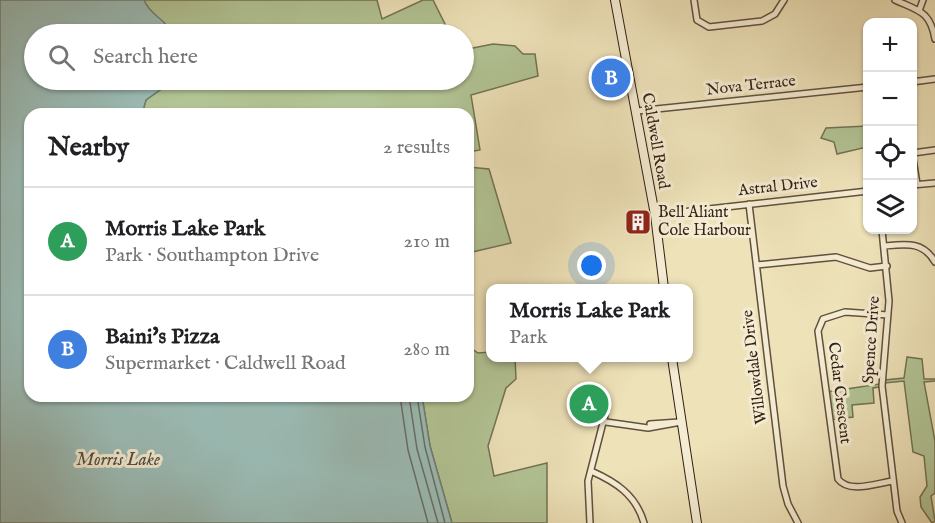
<!DOCTYPE html>
<meta charset="utf-8">
<style>
:root{--surface:#fff;--page:#f6f6f6;--text:#202124;--muted:#757577;--line:#e0e0e0;--accent:#111827}
body{margin:0;font-family:"IM FELL English",serif;background:var(--page);color:var(--text)}
.controls{position:absolute;right:18px;top:18px;display:grid;overflow:hidden;border-radius:12px;box-shadow:0 2px 4px #0004}
.controls button{width:54px;height:54px;display:grid;place-items:center;padding:0;border:0;border-bottom:2px solid var(--line);background:var(--surface);color:var(--text);font:30px sans-serif}
.you{position:absolute;left:592px;top:266px;width:21px;height:21px;margin:-15px;border:4px solid #fff;border-radius:50%;background:#1a73e8;box-shadow:0 0 0 9px #1a73e833}
.badge{display:grid;place-items:center;width:39px;height:39px;border-radius:50%;background:var(--accent);color:#fff;font-size:20px;font-weight:700}
.pin{position:absolute;translate:-50% -50%;border:3px solid #fff;box-shadow:0 2px 6px #0006}
.popup{position:absolute;left:486px;top:284px;width:207px;height:78px;box-sizing:border-box;display:grid;place-content:center;border-radius:12px;background:var(--surface);filter:drop-shadow(0 2px 4px #0005);font-size:20px;white-space:nowrap;color:var(--muted)}
.popup b{font-size:22px;color:var(--text)}
.popup::after{content:'';position:absolute;left:50%;top:100%;margin-left:-12px;border:12px solid transparent;border-top-color:var(--surface)}
.list{margin:0;padding:0;list-style:none}
h2{display:flex;justify-content:space-between;align-items:center;height:78px;margin:0;padding:0 24px;font-size:26px}
h2 small{font-size:20px;font-weight:400;color:var(--muted)}
.list li{display:grid;grid-template-columns:39px 1fr auto;gap:18px;align-items:center;box-sizing:border-box;height:108px;padding:0 24px;border-top:2px solid var(--line)}
.list b{display:block;font-size:22px;white-space:nowrap}
.list p{margin:0;font-size:20px;white-space:nowrap;color:var(--muted)}
.list em{font-size:20px;font-style:normal;color:var(--muted)}
.icon{flex:none;width:33px;height:33px;fill:none;stroke:currentColor;stroke-width:2;stroke-linecap:round;stroke-linejoin:round}
.map{position:relative;flex:none;width:935px;height:523px;overflow:hidden}
.search{position:absolute;background:var(--surface);box-shadow:0 2px 4px #0004;left:24px;top:24px;width:450px;height:66px;display:flex;align-items:center;gap:15px;box-sizing:border-box;padding:0 21px;border-radius:33px;color:var(--muted);font-size:22px}
.panel{position:absolute;background:var(--surface);box-shadow:0 2px 4px #0004;left:24px;top:108px;width:450px;height:294px;border-radius:18px}
.map>svg:first-child{display:block}
.green{fill:#b2c495;stroke:#727254;stroke-width:1.5}
.water{fill:#9bbcb6;stroke:#717d75;stroke-width:1.5}
.lines{fill:none;stroke-linecap:round;stroke-linejoin:round}
.shore{stroke:#676e65;stroke-width:1.5}
.street-casing{stroke:#62503d;stroke-width:8}
.secondary-casing{stroke:#331f14;stroke-width:10}
.street{stroke:#f4ecd2;stroke-width:5}
.secondary{stroke:#f4ecd2;stroke-width:8}
.labels{text-anchor:middle;dominant-baseline:central;stroke-width:6;stroke-linejoin:round;paint-order:stroke}
.street-label{font-size:16px;fill:#331f14;stroke:#f4ecd2}
.poi-label{font-size:16px;fill:#331f14;stroke:#f4ecd2;text-anchor:start}
.water-label{font-size:18px;font-style:italic;fill:#524e45;stroke:#f4ecd2}
</style>
<div class="map">
<svg width="935" height="523" viewBox="0 0 935 523">
<rect width="100%" height="100%" fill="#eee2b9"/>
<filter id="stains"><feTurbulence type="fractalNoise" baseFrequency=".00333" numOctaves="4"/><feColorMatrix values="0 0 0 0 .2 0 0 0 0 .09 0 0 0 0 .02 0 0 0 .5 -.17"/></filter>
<radialGradient id="worn" r=".72"><stop offset=".6" stop-color="#630" stop-opacity="0"/><stop offset="1" stop-color="#630" stop-opacity=".3"/></radialGradient>
<path class="green" d="M143,0H377L382,19L423,0H433L450,34H173C164,20 150,16 143,0Z
M493,44L515,46L523,54H535L538,76L471,95L480,150L468,152V114H142L146,100L174,80H464V54L473,48Z
M867,126V147L837,154L834,142L821,138L826,128Z
M468,167L489,169L511,243L468,253Z
M468,346L478,353L490,352V358H515L516,379L506,388L488,446L494,476L547,463V523H452L430,446L422,396H468Z
M907,357L922,359L924,379H935V381L924,382L935,441V493L931,496L935,521L932,523L921,507L920,497L927,486L924,456L913,452L904,381L885,383V380L904,378Z
M879,384V387L873,388L874,403L852,405L853,417L831,420L827,392Z"/>
<path class="water" d="M0,0H144C151,17 165,17 171,34H34V80H174L146,100L142,114H30V396H422L430,446L452,523H0Z"/>
<g class="lines">
<path class="shore" d="M400,396L408,450L428,523
M409,396L417,449L438,523
M417,396L425,447L445,523"/>
<defs>
<path id="street" d="M694,0L697,20L709,27L762,21L775,14L784,0
M895,0C919,11 930,11 935,39
M919,11L923,0
M912,82L935,79
M637,111L868,87
M912,153L917,184
M913,153L935,150
M912,185L935,183
M749,204L783,486L788,504L798,523
M655,215L868,191
M882,230L889,301L882,386L897,511L902,523
M884,246C906,244 923,241 935,262
M757,265L836,257L870,268L887,266
M888,315L845,312L823,319L818,331L838,479C849,494 877,483 893,481
M606,422L648,428L681,422
M650,424L679,422
M591,471C616,482 636,495 644,523
M590,523L588,481L607,407"/>
<path id="secondary" d="M615,0L655,215L664,288
M672,358L697,523"/>
</defs>
<use href="#street" class="street-casing"/>
<use href="#secondary" class="secondary-casing"/>
<use href="#street" class="street"/>
<use href="#secondary" class="secondary"/>
</g>
<defs>
<symbol id="building-square" viewBox="-11 -11 22 22"><rect x="-9" y="-9" width="18" height="18" rx="4" fill="#8f2418" stroke="#f4ecd2"/><path d="M-4-6H4V6H1V3H-1V6H-4ZM-2.5-4.3h1.7v1.8h-1.7ZM.8-4.3h1.7v1.8H.8ZM-2.5-1h1.7V.8h-1.7ZM.8-1h1.7V.8H.8Z" fill="#fff"/></symbol>
</defs>
<g fill-rule="evenodd">
<use href="#building-square" x="623" y="207" width="30" height="30"/>
</g>
<g class="labels">
<g class="street-label">
<text transform="translate(751 86) rotate(-6)">Nova Terrace</text>
<text transform="translate(655 141) rotate(80)">Caldwell Road</text>
<text transform="translate(778 187) rotate(-6)">Astral Drive</text>
<text transform="translate(872 340) rotate(-86)">Spence Drive</text>
<text transform="translate(755 367) rotate(-97)">Willowdale Drive</text>
<text transform="translate(839 393) rotate(83)">Cedar Crescent</text>
</g>
<g class="poi-label">
<text x="658" y="213">Bell Aliant<tspan x="658" dy="18">Cole Harbour</tspan></text>
</g>
<g class="water-label">
<text x="118" y="460">Morris Lake</text>
</g>
</g>
<rect width="100%" height="100%" filter="url(#stains)"/>
<rect width="100%" height="100%" fill="url(#worn)"/>
</svg>
<div class="controls">
<button>+</button>
<button>−</button>
<button><svg class="icon" aria-label="locate" viewBox="0 0 24 24"><circle cx="12" cy="12" r="6"/><path d="M12 2v4M12 18v4M2 12h4M18 12h4"/></svg></button>
<button><svg class="icon" aria-label="layers" viewBox="0 0 24 24"><path d="M12 4l9 5-9 5-9-5zM3 14l9 5 9-5"/></svg></button>
</div>
<div class="you"></div>
<div class="pin badge" style="left:589px;top:404px;background:#2e9e5b">A</div>
<div class="popup"><b>Morris Lake Park</b>Park</div>
<div class="pin badge" style="left:611px;top:78px;background:#3f7fe0">B</div>
<div class="search"><svg class="icon" aria-label="search" viewBox="0 0 24 24"><circle cx="10" cy="10" r="6"/><path d="M15 15l6 6"/></svg>Search here</div>
<section class="panel">
<h2>Nearby<small>2 results</small></h2>
<ul class="list">
<li><span class="badge" style="background:#2e9e5b">A</span><div><b>Morris Lake Park</b><p>Park · Southampton Drive</p></div><em>210 m</em></li>
<li><span class="badge" style="background:#3f7fe0">B</span><div><b>Baini's Pizza</b><p>Supermarket · Caldwell Road</p></div><em>280 m</em></li>
</ul>
</section>
</div>
